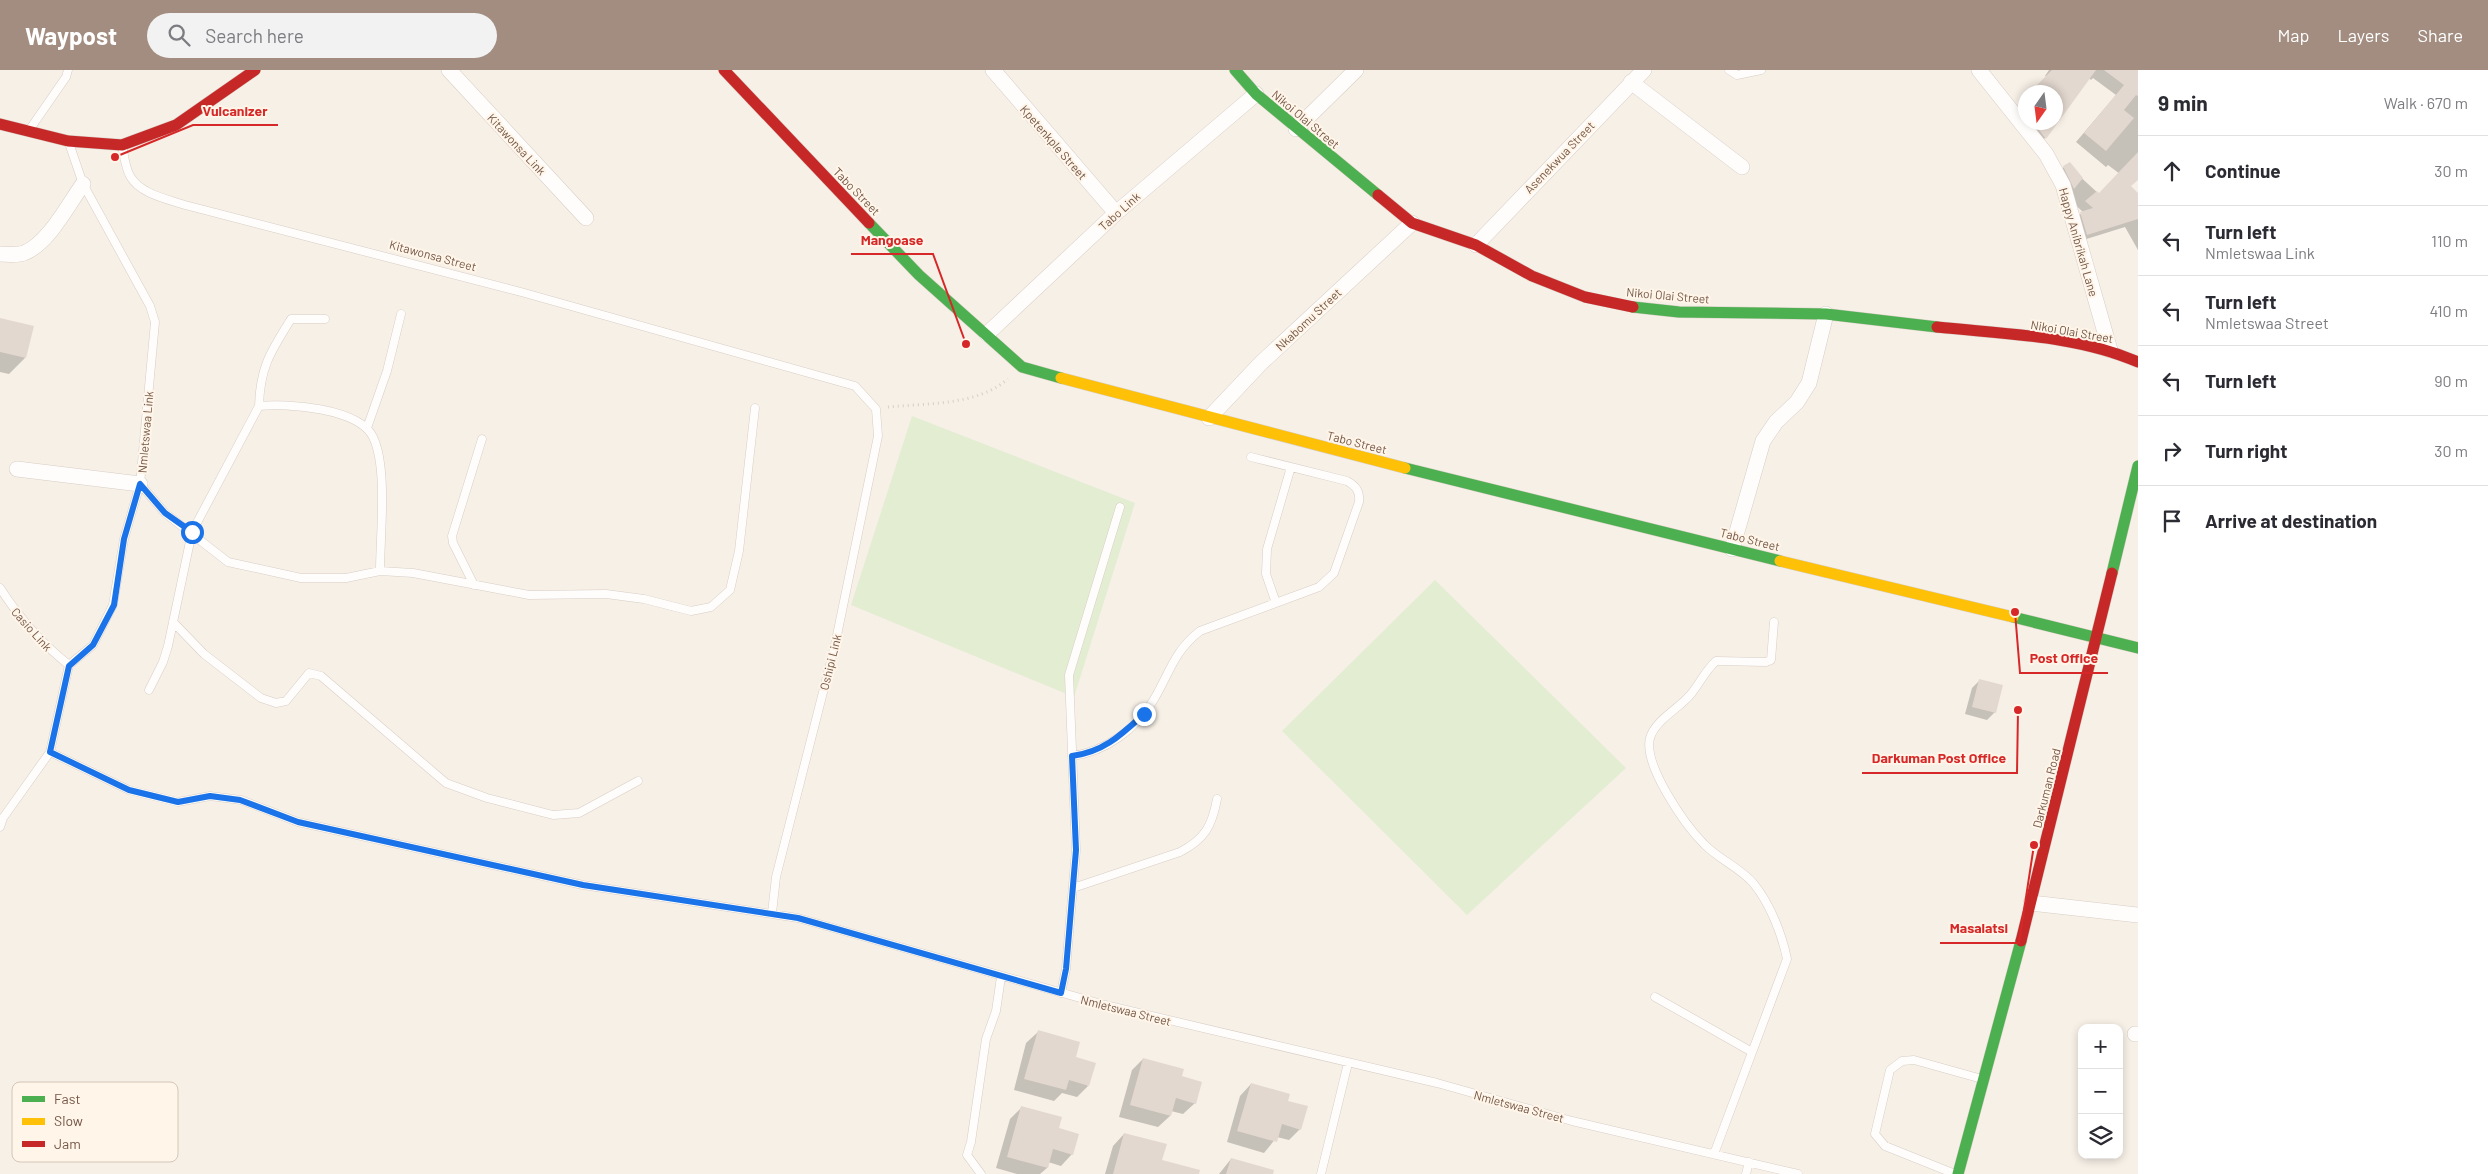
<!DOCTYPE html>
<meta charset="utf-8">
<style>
:root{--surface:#fff;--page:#f2f2f3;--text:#2b2b33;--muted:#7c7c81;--line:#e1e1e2;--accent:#a28d80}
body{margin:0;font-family:Barlow,sans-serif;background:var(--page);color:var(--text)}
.controls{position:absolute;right:15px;bottom:15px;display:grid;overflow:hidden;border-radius:10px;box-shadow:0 2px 8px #0003}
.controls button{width:45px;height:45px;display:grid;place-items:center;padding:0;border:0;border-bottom:1px solid var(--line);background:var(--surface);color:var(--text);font:25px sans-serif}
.compass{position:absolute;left:2018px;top:15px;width:45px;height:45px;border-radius:50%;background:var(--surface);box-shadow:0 2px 8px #0003;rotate:194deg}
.stop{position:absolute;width:15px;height:15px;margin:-11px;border:4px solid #1a73e8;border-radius:50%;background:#fff}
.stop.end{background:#1a73e8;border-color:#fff;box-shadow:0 1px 5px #0008}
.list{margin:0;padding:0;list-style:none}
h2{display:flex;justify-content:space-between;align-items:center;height:65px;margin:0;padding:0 20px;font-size:21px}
h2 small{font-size:16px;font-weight:400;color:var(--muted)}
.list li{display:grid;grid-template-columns:32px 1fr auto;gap:15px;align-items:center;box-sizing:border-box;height:70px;padding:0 20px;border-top:1px solid var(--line)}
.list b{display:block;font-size:19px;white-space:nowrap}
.list p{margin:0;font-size:16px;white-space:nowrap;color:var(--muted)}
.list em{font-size:16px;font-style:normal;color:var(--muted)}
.icon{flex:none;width:28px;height:28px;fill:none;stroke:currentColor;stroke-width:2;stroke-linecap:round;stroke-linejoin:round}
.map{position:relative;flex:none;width:2138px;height:1104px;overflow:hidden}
header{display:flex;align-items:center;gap:30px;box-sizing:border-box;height:70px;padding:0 25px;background:var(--accent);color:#fff}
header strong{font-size:24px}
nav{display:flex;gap:28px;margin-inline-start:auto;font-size:18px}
.search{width:350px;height:45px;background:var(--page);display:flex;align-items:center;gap:12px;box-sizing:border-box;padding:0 18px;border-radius:28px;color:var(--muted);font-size:19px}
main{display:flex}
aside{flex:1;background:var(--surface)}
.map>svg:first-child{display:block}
.green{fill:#e3edd2}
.shadow{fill:#0003}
.building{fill:#e3d8cf}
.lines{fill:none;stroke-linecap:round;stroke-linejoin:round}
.lane-casing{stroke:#d8cdc5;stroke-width:9}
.street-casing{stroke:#d8cdc5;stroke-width:16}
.fast-casing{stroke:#d7cdc4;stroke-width:12}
.slow-casing{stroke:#d7cdc4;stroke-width:12}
.jam-casing{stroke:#d7cdc4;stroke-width:12}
.path{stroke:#d7cfc9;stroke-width:3;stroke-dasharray:1 4;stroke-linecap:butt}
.lane{stroke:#fefdfb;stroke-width:8}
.street{stroke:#fefdfb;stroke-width:15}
.fast{stroke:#4caf50;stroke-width:11}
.slow{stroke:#ffc107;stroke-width:11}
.jam{stroke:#c62828;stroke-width:11}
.route{stroke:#1a73e8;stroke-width:6}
.labels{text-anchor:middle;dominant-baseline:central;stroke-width:4;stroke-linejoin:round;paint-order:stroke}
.street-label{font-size:12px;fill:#745748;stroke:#fff5e8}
.key{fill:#fff5e8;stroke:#d5c6b8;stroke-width:1}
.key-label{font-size:14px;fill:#745748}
.leader{fill:none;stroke:#d62828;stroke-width:2}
.callout-dot{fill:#d62828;stroke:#fff5e8;stroke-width:2}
.callout-label{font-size:14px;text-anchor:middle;font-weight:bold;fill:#d62828;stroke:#fff5e8;stroke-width:4;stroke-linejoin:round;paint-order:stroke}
</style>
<header>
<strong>Waypost</strong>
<div class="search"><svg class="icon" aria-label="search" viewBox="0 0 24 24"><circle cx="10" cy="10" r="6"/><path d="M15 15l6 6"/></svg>Search here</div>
<nav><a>Map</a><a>Layers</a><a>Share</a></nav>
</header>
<main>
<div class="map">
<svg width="2138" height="1104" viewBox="0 0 2138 1104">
<rect width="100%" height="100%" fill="#f7f0e7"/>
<path class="green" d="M912,346L1135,433L1074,627L851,535Z
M1435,510L1626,698L1467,845L1282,661Z"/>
<path class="shadow" d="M2049,0H2138V109L2129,117L2138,130V180L2125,157L2080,171L2074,150L2083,142L2068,128L2057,104L2064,97L2075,102L2099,124L2120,104L2108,95L2106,97L2076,72L2116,25L2093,8L2091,10L2089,8L2045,68L2038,75L2026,52H2056V22H2031L2047,7L2045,6Z
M0,249L25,288L9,304L0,302Z
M1980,610L1995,642L1987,650L1965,644L1972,618Z
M1038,962L1088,1016L1077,1027L1062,1023L1054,1031L1014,1020L1026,973Z
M1143,989L1181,1007L1195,1033L1183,1044L1171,1041L1170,1046L1158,1057L1119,1047L1132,1000Z
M1251,1014L1287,1031L1300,1059L1289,1070L1277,1067L1264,1083L1227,1072L1240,1026Z
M1021,1038L1058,1059L1072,1084L1061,1096L1048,1092L1047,1098L1040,1104H1017L996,1098L1010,1049Z
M1124,1064L1161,1090L1177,1104H1105L1113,1076Z
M1231,1089L1270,1104H1219Z"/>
<path class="building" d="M2052,0H2096L2046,69L2033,52H2056V22H2030Z
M2104,0H2138V26L2136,25L2124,40L2134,48L2106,81L2084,63L2124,15Z
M2138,82V110L2131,116L2138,123V149L2087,165L2080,142L2093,138L2085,131L2097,121L2099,123Z
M2070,92L2083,108L2074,119L2063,96Z
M0,248L34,256L26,288L0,282Z
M1979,609L2003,615L1996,643L1972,637Z
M1038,960L1080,972L1076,987L1096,993L1089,1016L1069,1010L1066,1020L1024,1009Z
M1143,988L1184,999L1182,1006L1202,1012L1196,1034L1176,1028L1171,1046L1130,1035Z
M1251,1013L1290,1024L1288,1031L1308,1036L1301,1060L1282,1054L1277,1072L1237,1061Z
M1021,1036L1062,1047L1059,1058L1079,1064L1073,1085L1053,1079L1048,1098L1007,1087Z
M1124,1063L1167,1074L1162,1090L1200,1100L1199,1104H1113Z
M1231,1088L1274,1100L1273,1104H1226Z"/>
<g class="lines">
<defs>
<path id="lane" d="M1729,0L1737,5L1761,0
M30,59L66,7L68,0
M122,75C124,85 125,97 130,106C140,124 167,129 185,135L521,222L855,316L876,339L878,366L835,575L776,807L772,843
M259,336C260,297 271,281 291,249H325
M367,358L387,301L401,244
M140,414L165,443L228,492L237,494L301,508H346L380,501L413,503L529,525L606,524L644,529L691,541L711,537L730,520L739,481L755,338
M474,515L453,473L452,466L482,369
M0,518C20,549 41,573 69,595
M1276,533L1266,504L1267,479L1291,397
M173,552L204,584L261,628L276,633L286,631L309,603L321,606L446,713L487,728L553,745L579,743L638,711
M149,620L163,592L168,576L192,462L259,336C287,333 359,338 373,367C388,398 380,466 380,501
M50,682L129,720L178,732L210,726L241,730L298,752L583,815L798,848L1105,935L1437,1013L1572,1051L1798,1104
M1072,686C1105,682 1136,659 1153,631C1170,603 1173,582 1200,561L1319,517L1334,503L1359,432C1360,421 1356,416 1347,411L1251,387
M0,757L3,748L50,682L69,595L93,575L113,535L124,469L140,414L155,252L150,236L83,114L69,73
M1073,818L1180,782C1205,769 1212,756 1217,729
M1061,923L1066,899L1076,780L1069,605L1120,437
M1655,927L1752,982
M1714,1084L1787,889C1782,864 1770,834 1754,814C1741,798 1718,789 1704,774C1685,755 1643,695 1650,668C1655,650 1680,638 1691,624C1700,613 1705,601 1716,591L1766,592L1771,590L1774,552
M981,1104L967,1085L971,1072L986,969L996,941L1001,907
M1321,1104L1348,993
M1746,1104L1749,1092
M1955,1104L1885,1076L1875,1064L1890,1000L1902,991L1914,990L1982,1009"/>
<path id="street" d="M449,0L586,148
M993,0L1116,143
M1979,0L2046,84L2063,115L2110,280
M1631,12L1742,97
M1296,59L1356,0
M1476,175L1644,0
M0,184C7,184 17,186 24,183C48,174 68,135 83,114
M987,264L1116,143L1256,24
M1209,348L1261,293L1412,153
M17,399L140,414
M1732,479L1763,371L1776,352L1797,332L1809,313L1826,244
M2031,833L2138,845
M2135,964H2138"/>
<path id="fast" d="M1235,0L1256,24L1378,125
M869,153L919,205L1022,297L1061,308
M1633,237L1679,242L1826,244L1937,257
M1405,398L1780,491
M2112,503L2138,396
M2013,547L2138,578
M1958,1104L2021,871"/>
<path id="slow" d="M1061,308L1405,398
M1780,491L2013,547"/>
<path id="jam" d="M724,0L869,153
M0,54L68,71L122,75L176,55L255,0
M1378,125L1412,153L1476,175L1532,206L1585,227L1633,237
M1937,257C2003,264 2076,265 2138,292
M2021,871L2112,503"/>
</defs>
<use href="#lane" class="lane-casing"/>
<use href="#street" class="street-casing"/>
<use href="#fast" class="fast-casing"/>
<use href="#slow" class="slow-casing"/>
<use href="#jam" class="jam-casing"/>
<path class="path" d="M888,337C928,333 976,336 1008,309"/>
<use href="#lane" class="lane"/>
<use href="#street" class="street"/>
<use href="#fast" class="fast"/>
<use href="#slow" class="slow"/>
<use href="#jam" class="jam"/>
</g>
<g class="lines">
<path class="route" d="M192,462L165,443L140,414L124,469L114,535L93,575L69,596L50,682L129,720L178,732L210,726L240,730L298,752L583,815L798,848L1061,923L1066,899L1076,780L1072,686C1104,682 1122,664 1144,644"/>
</g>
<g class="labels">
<g class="street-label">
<text transform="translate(1306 49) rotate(40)">Nikoi Olai Street</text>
<text transform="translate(1054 72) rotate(49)">Kpetenkple Street</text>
<text transform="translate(517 74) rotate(47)">Kitawonsa Link</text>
<text transform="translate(1559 87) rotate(-46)">Asenekwua Street</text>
<text transform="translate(857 121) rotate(46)">Tabo Street</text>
<text transform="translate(1119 141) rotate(-42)">Tabo Link</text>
<text transform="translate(2079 172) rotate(74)">Happy Anibrikah Lane</text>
<text transform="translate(433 185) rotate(15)">Kitawonsa Street</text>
<text transform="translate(1668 225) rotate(5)">Nikoi Olai Street</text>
<text transform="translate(1308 249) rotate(-43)">Nkabomu Street</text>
<text transform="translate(2072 261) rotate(10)">Nikoi Olai Street</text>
<text transform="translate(145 362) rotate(-85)">Nmletswaa Link</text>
<text transform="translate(1357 372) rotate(14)">Tabo Street</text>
<text transform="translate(1750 469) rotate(14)">Tabo Street</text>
<text transform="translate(32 559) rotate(48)">Casio Link</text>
<text transform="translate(830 592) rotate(-76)">Oshipi Link</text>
<text transform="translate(2046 718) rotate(-76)">Darkuman Road</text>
<text transform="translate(1126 940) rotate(14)">Nmletswaa Street</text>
<text transform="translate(1519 1036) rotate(15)">Nmletswaa Street</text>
</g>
</g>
<rect x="12" y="1012" width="166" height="80" rx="8" class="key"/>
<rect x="22" y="1026" width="23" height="6" fill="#4caf50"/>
<rect x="22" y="1048" width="23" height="7" fill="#ffc107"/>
<rect x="22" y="1071" width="23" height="6" fill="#c62828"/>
<g class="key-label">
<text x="54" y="1034">Fast</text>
<text x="54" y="1056">Slow</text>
<text x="54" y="1079">Jam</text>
</g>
<path class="leader" d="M115 87L193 55H278M966 274L933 184H851M2015 542L2020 603H2108M2018 640L2017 703H1862M2034 775L2019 873H1940"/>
<g class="callout-dot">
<circle cx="115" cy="87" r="5"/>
<circle cx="966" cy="274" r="5"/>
<circle cx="2015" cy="542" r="5"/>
<circle cx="2018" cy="640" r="5"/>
<circle cx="2034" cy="775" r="5"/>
</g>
<g class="callout-label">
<text x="235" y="46">Vulcanizer</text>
<text x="892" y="175">Mangoase</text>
<text x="2064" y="593">Post Office</text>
<text x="1939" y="693">Darkuman Post Office</text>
<text x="1979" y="863">Masalatsi</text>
</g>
</svg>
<div class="controls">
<button>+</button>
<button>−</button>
<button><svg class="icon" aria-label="layers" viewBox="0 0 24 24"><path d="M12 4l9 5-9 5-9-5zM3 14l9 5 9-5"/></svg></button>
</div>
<svg class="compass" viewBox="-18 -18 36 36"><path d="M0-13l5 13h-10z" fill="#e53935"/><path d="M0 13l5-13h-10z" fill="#7c7c81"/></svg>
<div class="stop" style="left:192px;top:462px"></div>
<div class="stop end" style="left:1144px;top:644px"></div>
</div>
<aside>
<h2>9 min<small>Walk · 670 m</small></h2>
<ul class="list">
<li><svg class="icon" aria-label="ahead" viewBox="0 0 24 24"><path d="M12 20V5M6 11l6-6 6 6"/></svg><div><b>Continue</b></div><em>30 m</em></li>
<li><svg class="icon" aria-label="left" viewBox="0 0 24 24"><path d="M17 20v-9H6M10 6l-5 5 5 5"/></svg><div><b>Turn left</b><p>Nmletswaa Link</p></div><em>110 m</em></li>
<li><svg class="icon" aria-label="left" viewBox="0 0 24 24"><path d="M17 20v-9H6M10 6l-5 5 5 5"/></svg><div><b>Turn left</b><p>Nmletswaa Street</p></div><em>410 m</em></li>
<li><svg class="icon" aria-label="left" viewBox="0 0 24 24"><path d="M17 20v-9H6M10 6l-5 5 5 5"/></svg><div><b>Turn left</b></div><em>90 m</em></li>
<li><svg class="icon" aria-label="right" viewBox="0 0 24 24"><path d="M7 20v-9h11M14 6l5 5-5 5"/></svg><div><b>Turn right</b></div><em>30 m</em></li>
<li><svg class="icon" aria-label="arrive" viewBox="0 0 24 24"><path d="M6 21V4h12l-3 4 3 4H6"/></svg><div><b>Arrive at destination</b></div></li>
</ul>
</aside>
</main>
